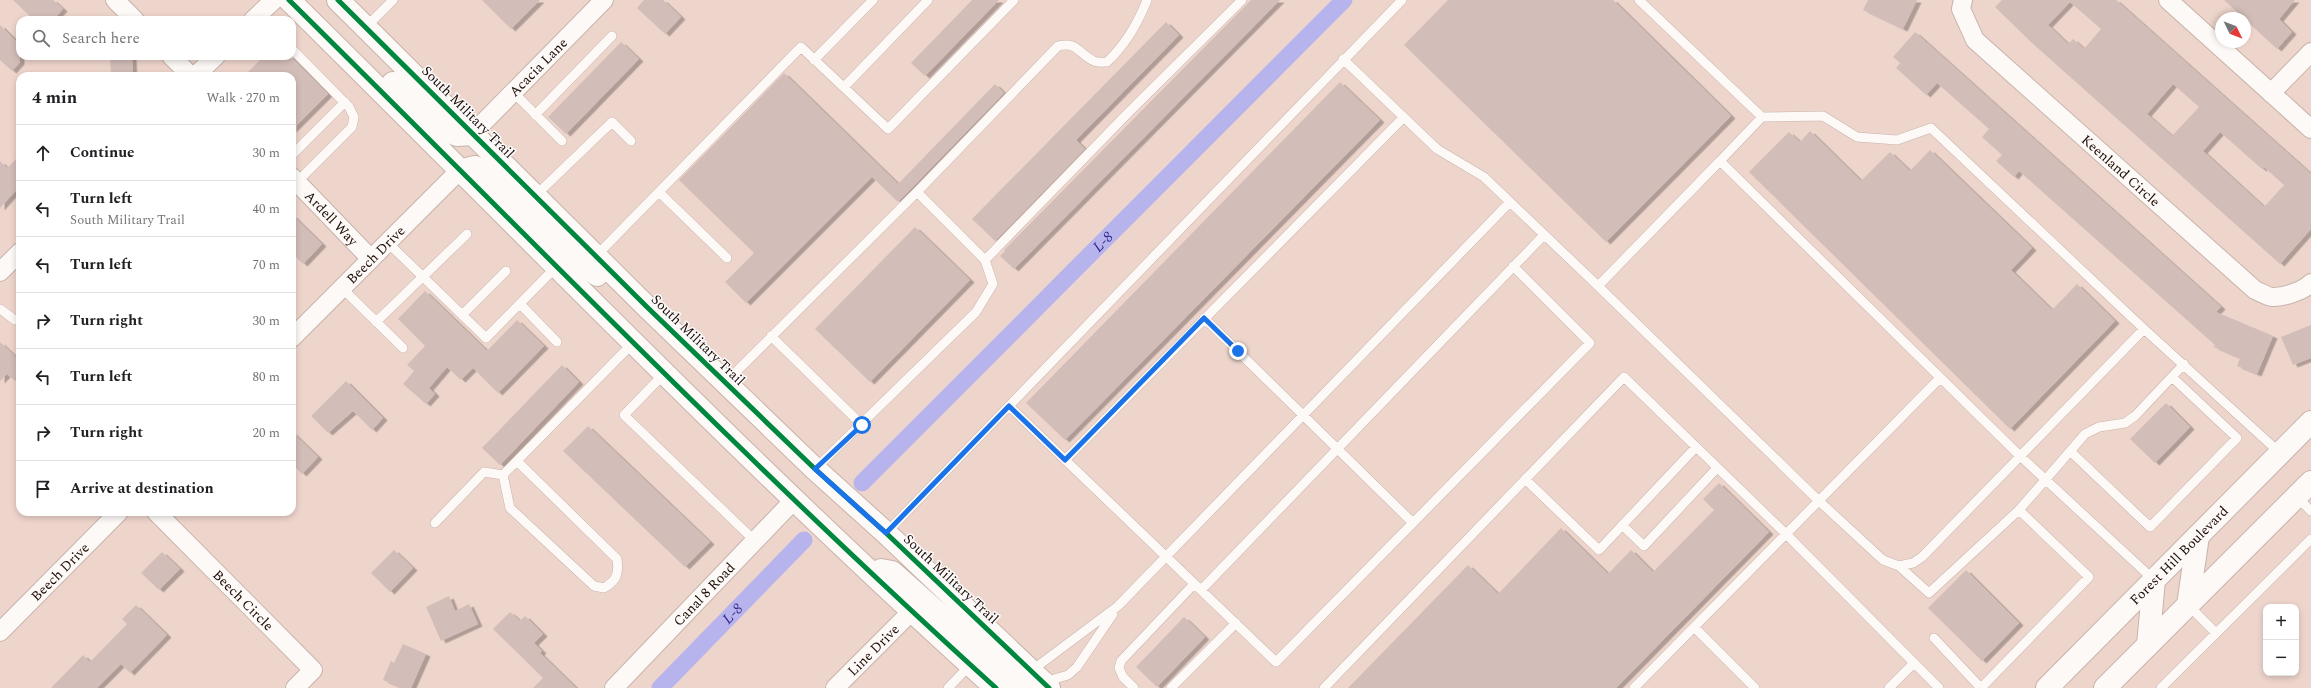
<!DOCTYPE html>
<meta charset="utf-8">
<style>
:root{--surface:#fff;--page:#f6f6f6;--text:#202124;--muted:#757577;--line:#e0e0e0}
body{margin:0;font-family:Spectral,serif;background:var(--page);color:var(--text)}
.controls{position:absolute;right:12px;bottom:12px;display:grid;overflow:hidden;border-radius:8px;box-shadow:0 2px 6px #0003}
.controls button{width:36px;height:36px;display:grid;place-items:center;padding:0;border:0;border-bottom:1px solid var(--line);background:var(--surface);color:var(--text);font:20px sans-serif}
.compass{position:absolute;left:2215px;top:12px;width:36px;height:36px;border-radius:50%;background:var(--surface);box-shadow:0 2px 6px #0003;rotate:133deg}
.stop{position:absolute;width:12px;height:12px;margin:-9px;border:3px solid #1a73e8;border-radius:50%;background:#fff}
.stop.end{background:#1a73e8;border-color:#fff;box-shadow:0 1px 4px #0008}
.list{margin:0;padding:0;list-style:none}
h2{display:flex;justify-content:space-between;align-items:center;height:52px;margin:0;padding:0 16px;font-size:17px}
h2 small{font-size:13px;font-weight:400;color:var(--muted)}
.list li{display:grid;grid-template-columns:26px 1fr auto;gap:12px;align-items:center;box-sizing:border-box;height:56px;padding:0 16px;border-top:1px solid var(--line)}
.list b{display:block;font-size:15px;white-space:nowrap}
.list p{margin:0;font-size:13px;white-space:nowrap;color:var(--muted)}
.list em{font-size:13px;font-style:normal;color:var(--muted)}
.icon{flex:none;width:22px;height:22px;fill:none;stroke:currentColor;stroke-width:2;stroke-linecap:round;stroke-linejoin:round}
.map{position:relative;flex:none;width:2311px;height:688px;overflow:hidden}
.search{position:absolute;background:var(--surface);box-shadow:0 2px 6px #0003;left:16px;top:16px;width:280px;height:44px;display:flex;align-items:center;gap:10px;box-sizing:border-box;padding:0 14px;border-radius:12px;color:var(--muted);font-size:15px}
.panel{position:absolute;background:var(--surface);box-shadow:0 2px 6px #0003;left:16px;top:72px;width:280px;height:444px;border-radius:12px}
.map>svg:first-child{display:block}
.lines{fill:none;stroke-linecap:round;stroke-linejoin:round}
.canal{stroke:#b7b3ec;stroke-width:17}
.building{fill:#d3bdb8;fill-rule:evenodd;filter:url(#shadow)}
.lane-casing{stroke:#c8b3ab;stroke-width:10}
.street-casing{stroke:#c8b3ab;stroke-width:20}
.secondary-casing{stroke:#c8b3ab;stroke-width:24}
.primary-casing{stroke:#c8b3ab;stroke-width:24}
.lane{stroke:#fcf9f7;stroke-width:9}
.street{stroke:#fcf9f7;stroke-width:18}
.secondary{stroke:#fcf9f7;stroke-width:22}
.primary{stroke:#fcf9f7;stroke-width:22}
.cycleway-casing{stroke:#fbfbfb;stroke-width:8}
.cycleway{stroke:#00873e;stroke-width:5}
.route{stroke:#1a73e8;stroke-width:5}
.labels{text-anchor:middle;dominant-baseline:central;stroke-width:3;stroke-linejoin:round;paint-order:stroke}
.street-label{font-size:14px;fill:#1d0b05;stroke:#fbfbfb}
.water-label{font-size:15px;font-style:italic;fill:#342889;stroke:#fbfbfb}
</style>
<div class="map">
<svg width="2311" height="688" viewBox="0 0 2311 688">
<defs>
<filter id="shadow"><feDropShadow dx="4.5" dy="2.5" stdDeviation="0" flood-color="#0004"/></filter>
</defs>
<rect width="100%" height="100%" fill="#eed5cc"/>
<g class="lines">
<g class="canal">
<path id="s1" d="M862,483L1344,0"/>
<path id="s2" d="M660,688L804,540"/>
</g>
</g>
<path class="building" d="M13,0H53L63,9L53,20H34Z
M482,0H540L511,29Z
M644,0H663L681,17L665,34L637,8Z
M972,0H999L925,76L911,63Z
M1251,0H1280L1014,269L1000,256L1005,251L1004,250Z
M1448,0H1613L1731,116L1606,242L1404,45Z
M1868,0H1917L1903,29L1863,10Z
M2002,0H2116L2311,174V229L2280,264L2031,42L1995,7ZM2070,2L2101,29L2084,49L2073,39L2068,44L2048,25ZM2173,84L2199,107L2172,136L2147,114ZM2220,132L2262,169L2264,167L2284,185L2264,207L2203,151Z
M2224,0H2295L2279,19L2292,32L2277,49Z
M1166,22L1179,35L1076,140L1085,149L995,241L972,219Z
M0,25L20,45V62L12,71L0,60Z
M1915,32L2221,307L2216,312L2273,336L2257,374L2237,366L2240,358L2214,347L2215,345L2019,171L2014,177L1996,161L2002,155L1982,137L1989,129L1937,83L1926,95L1896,68L1900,63L1893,57Z
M621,42L639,59L566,134L548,117Z
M110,56H132L133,76H111Z
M264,56H290L328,94L292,130V76H244Z
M784,73L898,184L995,84L1004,93L898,202L872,177L746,303L725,282L754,253L679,180Z
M1340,82L1380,120L1065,440L1026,403Z
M1810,131L1861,181L1890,152L1910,171L1930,150L2032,248L2011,270L2052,310L2077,284L2115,321L2010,429L1749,172L1789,132L1800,142Z
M20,155V186L0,208V161L7,168Z
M292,215L322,244L303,264L292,253Z
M915,227L970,280L870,382L815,329Z
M425,291L487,351L517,320L544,346L498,393L473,368L461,380L447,367L429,388L435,394L426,404L403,384L414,371L407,365L425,346L398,319Z
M2311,325V358L2293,365L2281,337Z
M0,342L20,361V373L14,380L7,374L0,381Z
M562,365L579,382L500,465L482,448Z
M346,381L383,418L372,430L353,411L328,433L311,416Z
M2166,403L2190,427L2155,463L2130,439Z
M588,426L710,542L685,567L563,451Z
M292,432L318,457L302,474L292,464Z
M1719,483L1769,532L1616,688H1348L1468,565L1498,594L1561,528L1608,574L1631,550L1653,572L1714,510L1703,499Z
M394,550L413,568L390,592L371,573Z
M162,552L180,569L159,590L141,573Z
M1966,570L2019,623L1982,661L1928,608Z
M449,596L455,611L469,604L478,624L441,641L426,607Z
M136,605L167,635L130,673L121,664L97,688H51L83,655L90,662L127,624L122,619Z
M510,612L520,621L525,616L543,634L534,643L542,651L540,653L576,688H533L543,678L493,629Z
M1184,617L1205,637L1157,687L1136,667Z
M403,644L426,654L411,688H402L383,680L391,661L394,663Z"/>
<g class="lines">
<defs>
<path id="lane" d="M1639,0L1762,117
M366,27L393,0
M292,49L349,107L354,117L352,127L297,182
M1343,59L1437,149L1484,177L1598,286L1720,161L2020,456L2154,580
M814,60L873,0
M844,87L928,0
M513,92L562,141
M535,115L612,36
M292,155L345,102
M1720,161L1762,117L1823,116L1857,137L1897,140L1931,128L2144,329L2280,453
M659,192L727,258
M917,192L985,260
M535,196L612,122L631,141
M387,242L486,338L557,266
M596,256L801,47L888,129L1014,0
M1598,286L1819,501L1883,560L1899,566L1913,563L1922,557L2144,329
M342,288L403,348
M520,304L557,342
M0,309L15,320L20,319
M462,315L506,271
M1204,318L1413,523
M376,322L467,234
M771,336L862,425
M665,373L624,415L755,541
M725,383L917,192L1058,46C1078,41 1078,54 1094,61C1098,63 1103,62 1107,62C1125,45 1138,23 1147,0
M1009,406L1276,662L1590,343L1513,266
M2070,451L2150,527L2237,438L2172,377
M1065,460L1404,117
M815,469L976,312L993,284L985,260L1127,114L1242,0
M503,475L510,508L594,586L604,588C617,580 619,574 617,559L517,461
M1525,479L1599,550L1696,447
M2297,497L2311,511
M2019,510L2085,434L2099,427L2125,423L2135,416L2184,364
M435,523L484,472L503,475L634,342
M1622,525L1644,546L1717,468
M886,533L1402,0
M1899,566L1929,593L2019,510L2089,577L1981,688L1934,638
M1201,590L1544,235
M2188,605L2216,633
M1694,627L1755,688
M1031,671L1118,606L1510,202
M1044,682L1068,675L1077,667L1113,614
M948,688L970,665
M1134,688L1123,677L1119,668L1121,661L1194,584
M1171,688L1236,623
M1324,688L1624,377L1786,534L1939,688
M1634,688L1940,378
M1889,688L1914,663
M2161,688L2311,539"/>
<g id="street">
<path d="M115,0L135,20"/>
<path id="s3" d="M1963,0L1961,9L1975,40L2255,290C2260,292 2268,297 2273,297C2284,297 2303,291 2311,283"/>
<path d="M2168,0L2311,129"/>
<path d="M253,20L274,0"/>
<path d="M171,56L191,76"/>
<path d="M195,76L216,56"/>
<path d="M2271,93L2311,52"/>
<path id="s4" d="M472,134L604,0"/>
<path id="s5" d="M292,177L371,259"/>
<path d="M0,272L20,252"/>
<path id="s6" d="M292,338L459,171"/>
<path id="s7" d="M156,512L313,670L295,688"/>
<path id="s8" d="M0,632L119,512"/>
<path id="s9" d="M614,688L794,500"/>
<path id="s10" d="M835,688L912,611"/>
</g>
<g id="secondary">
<path d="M2188,605L2198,536"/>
<path d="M2148,645L2154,580"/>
<path id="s11" d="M2047,688L2311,422"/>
<path d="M2105,688L2311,482"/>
</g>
<path id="primary" d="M289,0C523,231 752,468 996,688
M338,0L648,308L815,469L886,533L1049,688
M393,83L437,126L457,135L472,134
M459,171L475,167L487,173L571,254L597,275
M881,570L892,572L1012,679L1024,686L1043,682"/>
</defs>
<use href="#lane" class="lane-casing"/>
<use href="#street" class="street-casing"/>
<use href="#secondary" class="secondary-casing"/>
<use href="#primary" class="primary-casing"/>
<use href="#lane" class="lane"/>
<use href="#street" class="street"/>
<use href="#secondary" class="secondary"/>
<use href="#primary" class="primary"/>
<defs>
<path id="cycleway" d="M289,0C523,231 752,468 996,688
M338,0L648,308L815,469L886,533L1049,688"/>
</defs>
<use href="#cycleway" class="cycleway-casing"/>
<use href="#cycleway" class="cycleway"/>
</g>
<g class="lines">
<path class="route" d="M862,425L815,469L886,533L1009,406L1065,460L1204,318L1238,351"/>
</g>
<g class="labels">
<g class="street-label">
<text stroke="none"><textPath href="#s4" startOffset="94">Acacia Lane</textPath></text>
<text transform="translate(468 112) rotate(45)">South Military Trail</text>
<text stroke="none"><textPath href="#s3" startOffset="239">Keenland Circle</textPath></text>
<text stroke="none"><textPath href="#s5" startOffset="57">Ardell Way</textPath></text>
<text stroke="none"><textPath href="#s6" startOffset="118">Beech Drive</textPath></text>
<text transform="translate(698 340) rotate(44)">South Military Trail</text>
<text stroke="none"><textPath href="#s11" startOffset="187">Forest Hill Boulevard</textPath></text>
<text stroke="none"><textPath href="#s8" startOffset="85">Beech Drive</textPath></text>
<text transform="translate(951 579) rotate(43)">South Military Trail</text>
<text stroke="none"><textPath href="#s9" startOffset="130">Canal 8 Road</textPath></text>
<text stroke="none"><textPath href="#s7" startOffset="124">Beech Circle</textPath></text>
<text stroke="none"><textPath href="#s10" startOffset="54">Line Drive</textPath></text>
</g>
<g class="water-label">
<text stroke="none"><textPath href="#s1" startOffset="341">L-8</textPath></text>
<text stroke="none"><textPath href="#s2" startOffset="104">L-8</textPath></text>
</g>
</g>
</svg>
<div class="controls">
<button>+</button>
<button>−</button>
</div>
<svg class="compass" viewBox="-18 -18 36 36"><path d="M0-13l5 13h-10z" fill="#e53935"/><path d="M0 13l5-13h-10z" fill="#757577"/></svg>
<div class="stop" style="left:862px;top:425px"></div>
<div class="stop end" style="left:1238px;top:351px"></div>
<div class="search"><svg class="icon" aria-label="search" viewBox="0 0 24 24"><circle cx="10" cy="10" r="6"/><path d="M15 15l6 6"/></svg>Search here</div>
<section class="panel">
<h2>4 min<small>Walk · 270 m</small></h2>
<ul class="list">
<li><svg class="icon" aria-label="ahead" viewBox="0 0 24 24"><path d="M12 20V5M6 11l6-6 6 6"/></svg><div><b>Continue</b></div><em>30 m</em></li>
<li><svg class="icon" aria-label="left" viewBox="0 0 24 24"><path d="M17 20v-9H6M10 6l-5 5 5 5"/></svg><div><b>Turn left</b><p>South Military Trail</p></div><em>40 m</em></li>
<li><svg class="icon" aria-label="left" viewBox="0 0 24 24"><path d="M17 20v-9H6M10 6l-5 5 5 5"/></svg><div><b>Turn left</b></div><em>70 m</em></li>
<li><svg class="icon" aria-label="right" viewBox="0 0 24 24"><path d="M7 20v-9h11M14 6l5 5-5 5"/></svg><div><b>Turn right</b></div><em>30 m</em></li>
<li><svg class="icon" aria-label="left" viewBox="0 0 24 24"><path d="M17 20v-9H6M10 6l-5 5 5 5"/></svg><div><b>Turn left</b></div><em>80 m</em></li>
<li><svg class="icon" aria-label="right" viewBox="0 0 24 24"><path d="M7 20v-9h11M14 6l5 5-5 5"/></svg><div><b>Turn right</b></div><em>20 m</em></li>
<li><svg class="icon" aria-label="arrive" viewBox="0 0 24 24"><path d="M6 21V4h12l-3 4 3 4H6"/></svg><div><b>Arrive at destination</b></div></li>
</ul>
</section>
</div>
